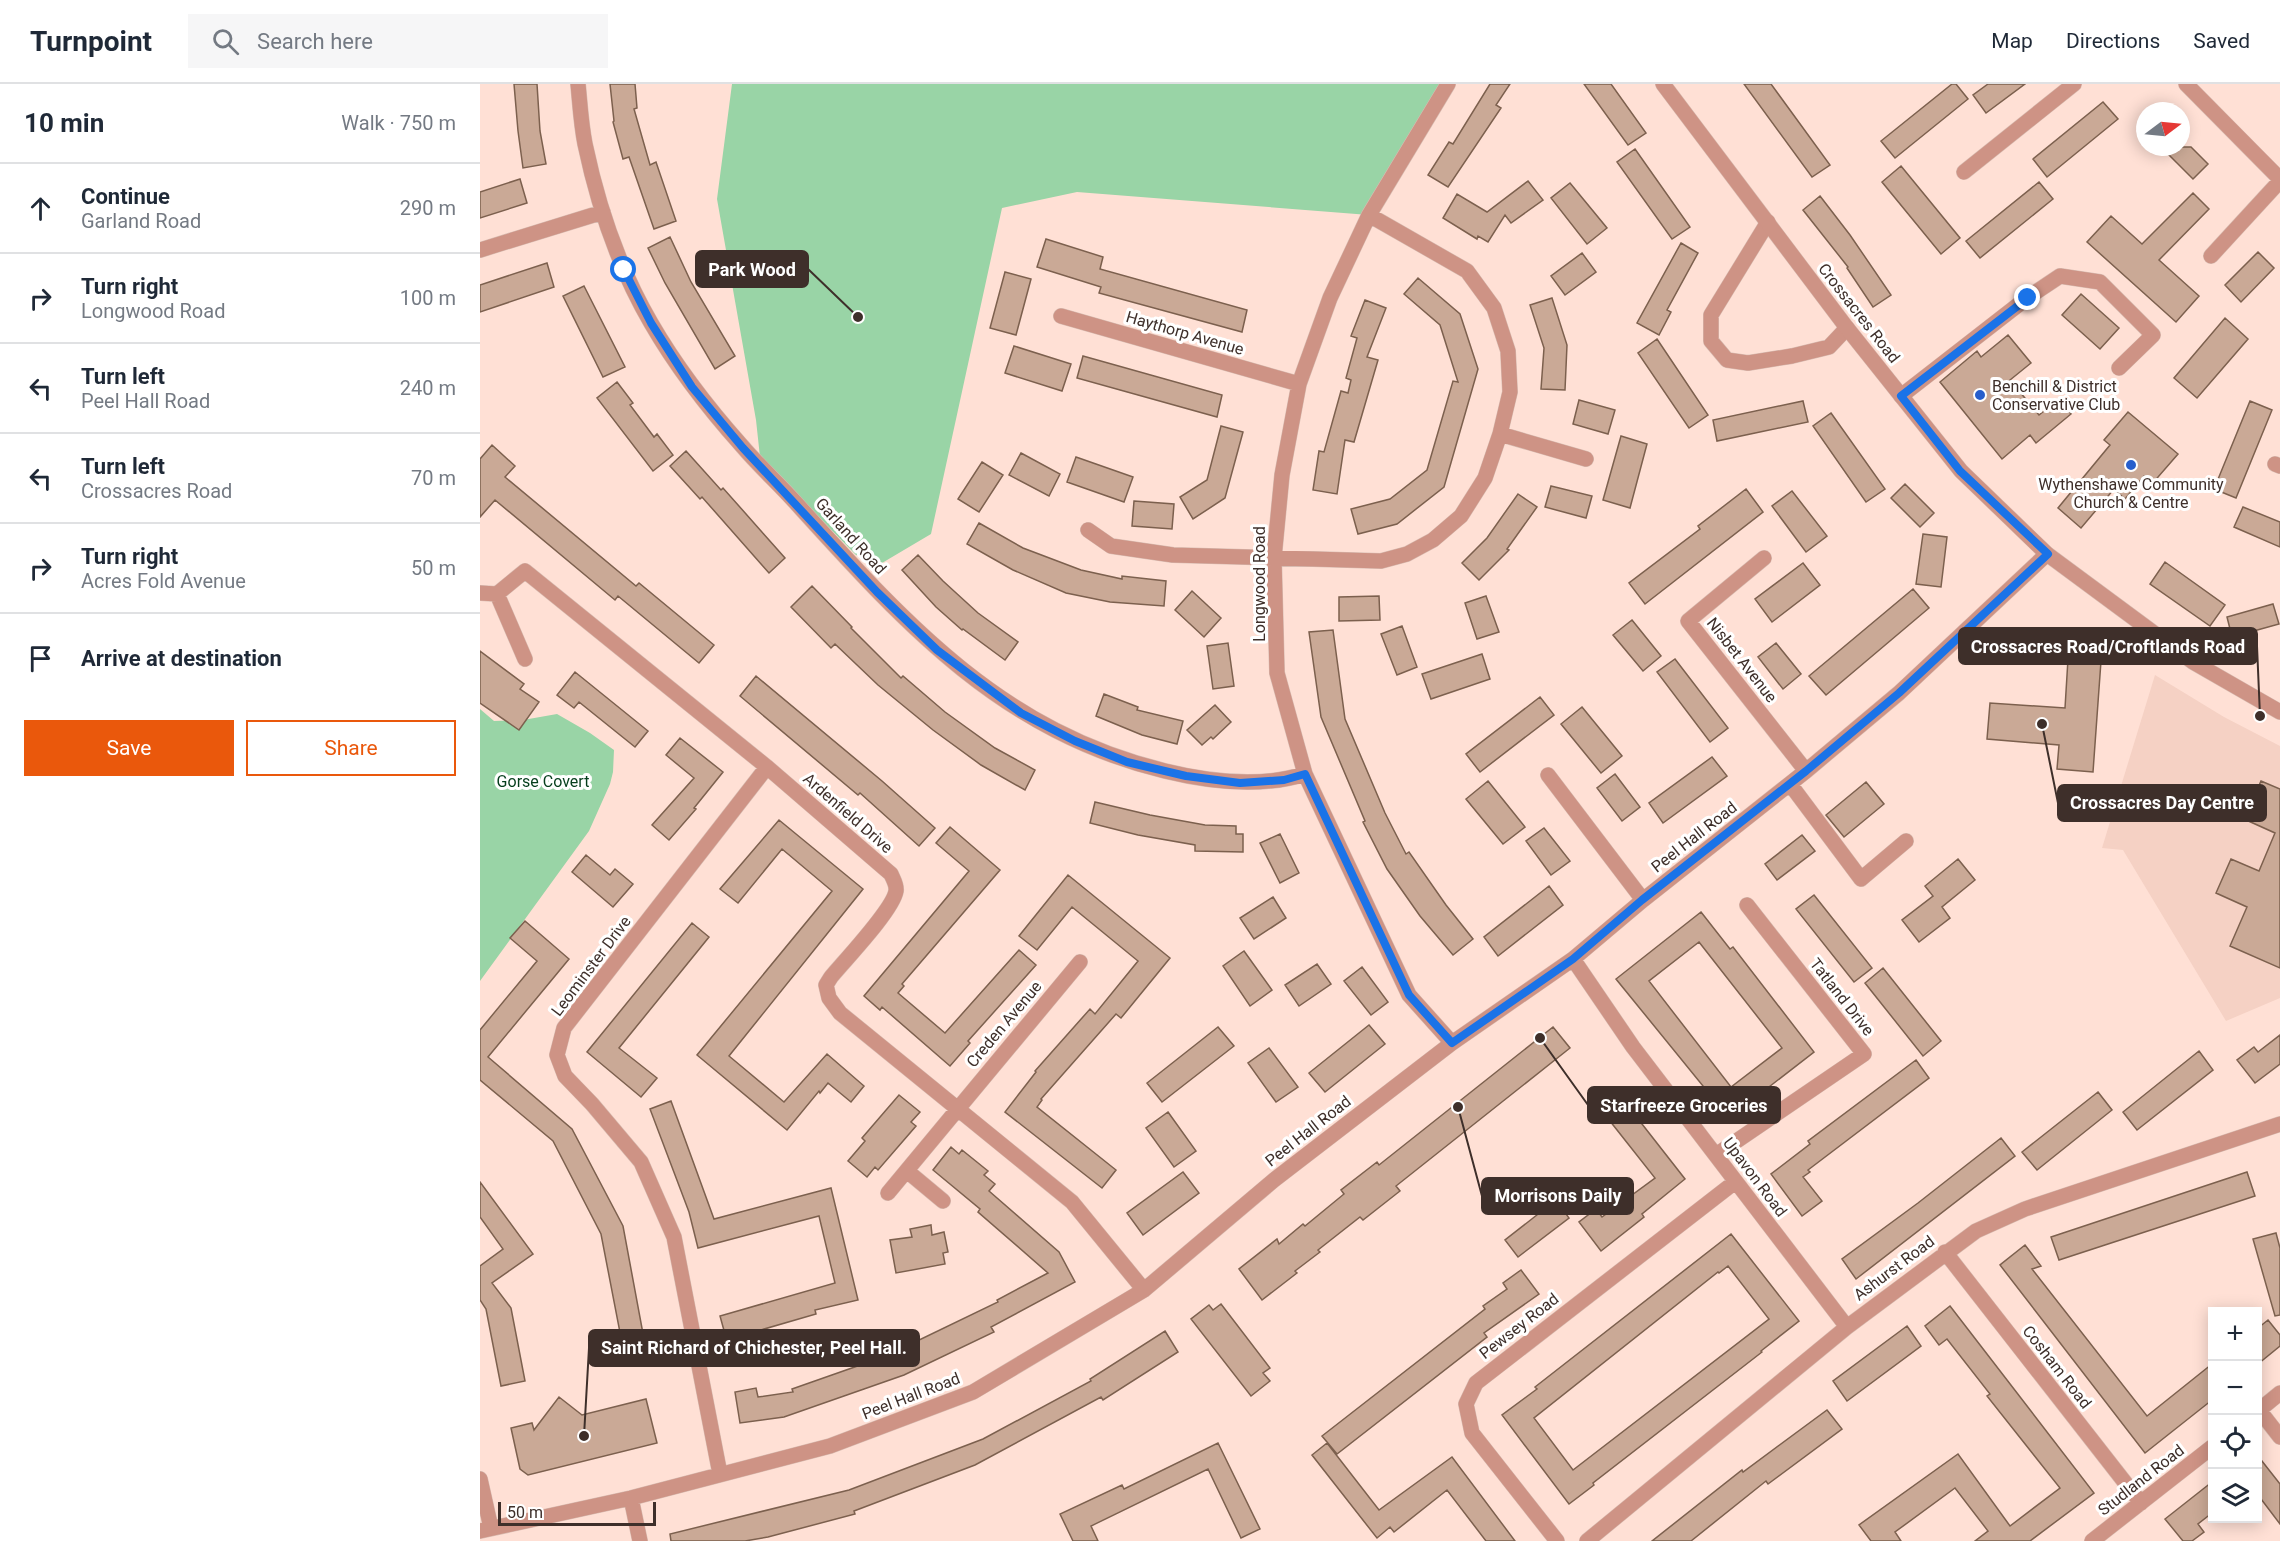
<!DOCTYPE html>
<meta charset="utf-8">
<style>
:root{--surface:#fff;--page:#f6f6f7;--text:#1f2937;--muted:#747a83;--line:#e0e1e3;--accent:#ea580c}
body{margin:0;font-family:Roboto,sans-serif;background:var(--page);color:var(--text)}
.controls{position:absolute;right:18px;bottom:18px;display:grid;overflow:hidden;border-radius:0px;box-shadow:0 3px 15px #0003}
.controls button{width:54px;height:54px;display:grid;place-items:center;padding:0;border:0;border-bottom:2px solid var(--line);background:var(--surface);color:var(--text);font:30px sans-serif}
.compass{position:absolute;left:1656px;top:18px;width:54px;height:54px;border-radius:50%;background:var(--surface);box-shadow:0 3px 15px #0003;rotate:74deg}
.scale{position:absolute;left:18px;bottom:15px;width:158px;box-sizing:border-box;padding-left:6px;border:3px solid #3e2f2a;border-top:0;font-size:16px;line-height:21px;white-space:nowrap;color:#3e2f2a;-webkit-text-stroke:4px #fff;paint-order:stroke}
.stop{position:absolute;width:18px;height:18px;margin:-14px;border:4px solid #1a73e8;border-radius:50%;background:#fff}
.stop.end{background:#1a73e8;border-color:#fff;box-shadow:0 2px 6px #0008}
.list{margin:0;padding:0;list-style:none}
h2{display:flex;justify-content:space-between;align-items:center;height:78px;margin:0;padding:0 24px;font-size:26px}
h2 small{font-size:20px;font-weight:400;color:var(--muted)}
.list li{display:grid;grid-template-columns:39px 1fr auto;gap:18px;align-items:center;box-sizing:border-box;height:90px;padding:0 24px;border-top:2px solid var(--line)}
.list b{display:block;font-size:22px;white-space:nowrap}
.list p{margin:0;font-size:20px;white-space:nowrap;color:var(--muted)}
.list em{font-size:20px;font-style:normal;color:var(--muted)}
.actions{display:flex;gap:12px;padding:18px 24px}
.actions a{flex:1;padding:14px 0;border:2px solid var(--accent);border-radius:0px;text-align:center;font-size:21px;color:var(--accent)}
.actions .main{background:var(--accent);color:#fff}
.icon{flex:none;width:33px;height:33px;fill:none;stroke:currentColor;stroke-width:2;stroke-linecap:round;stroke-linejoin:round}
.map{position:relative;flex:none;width:1800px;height:1457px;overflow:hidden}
header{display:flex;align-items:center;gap:36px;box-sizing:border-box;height:84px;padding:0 30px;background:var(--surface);border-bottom:2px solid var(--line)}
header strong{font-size:28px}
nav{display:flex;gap:33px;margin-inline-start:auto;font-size:21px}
.search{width:420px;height:54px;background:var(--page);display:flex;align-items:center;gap:15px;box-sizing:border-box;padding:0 21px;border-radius:0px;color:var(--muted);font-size:22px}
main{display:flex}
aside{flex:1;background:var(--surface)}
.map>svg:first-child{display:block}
.built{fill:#f5d1c4}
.green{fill:#99d4a6}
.building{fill:#caa996;stroke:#7c604e;stroke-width:1.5;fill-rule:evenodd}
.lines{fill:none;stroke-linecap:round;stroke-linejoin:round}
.minor-casing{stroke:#d8bdb3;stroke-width:16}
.tertiary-casing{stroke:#d8bdb3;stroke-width:16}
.minor{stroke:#ce9385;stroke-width:15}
.tertiary{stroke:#ce9385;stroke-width:15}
.route{stroke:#1a73e8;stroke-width:8}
.poi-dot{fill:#275ecc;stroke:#fff;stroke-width:2}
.labels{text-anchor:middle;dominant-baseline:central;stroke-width:6;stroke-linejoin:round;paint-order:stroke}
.street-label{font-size:16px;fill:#3e2f2a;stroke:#fff}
.poi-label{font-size:16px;fill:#3e2f2a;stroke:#fff;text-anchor:start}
.park-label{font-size:16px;fill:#053e1c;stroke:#fff}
.leader{fill:none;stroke:#3e2f2a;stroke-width:2}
.callout-dot{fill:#3e2f2a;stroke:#fff;stroke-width:2}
.callout{fill:#3e2f2a;stroke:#3e2f2a;stroke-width:2}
.callout-label{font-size:18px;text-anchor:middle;font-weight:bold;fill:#fff}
</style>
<header>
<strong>Turnpoint</strong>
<div class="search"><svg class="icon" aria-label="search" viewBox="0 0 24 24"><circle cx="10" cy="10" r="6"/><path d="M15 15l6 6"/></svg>Search here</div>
<nav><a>Map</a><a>Directions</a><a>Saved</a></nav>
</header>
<main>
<aside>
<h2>10 min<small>Walk · 750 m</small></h2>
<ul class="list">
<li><svg class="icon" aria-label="ahead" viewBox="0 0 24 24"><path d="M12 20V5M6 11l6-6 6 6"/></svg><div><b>Continue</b><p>Garland Road</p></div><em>290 m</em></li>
<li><svg class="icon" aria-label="right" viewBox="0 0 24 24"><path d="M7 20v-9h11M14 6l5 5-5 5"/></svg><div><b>Turn right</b><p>Longwood Road</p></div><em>100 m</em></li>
<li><svg class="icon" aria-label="left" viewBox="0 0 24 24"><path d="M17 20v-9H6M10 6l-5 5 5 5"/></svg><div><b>Turn left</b><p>Peel Hall Road</p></div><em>240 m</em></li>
<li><svg class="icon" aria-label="left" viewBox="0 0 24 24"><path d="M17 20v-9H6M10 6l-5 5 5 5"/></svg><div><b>Turn left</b><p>Crossacres Road</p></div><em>70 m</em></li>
<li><svg class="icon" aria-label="right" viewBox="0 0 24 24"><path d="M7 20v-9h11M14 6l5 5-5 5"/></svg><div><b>Turn right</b><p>Acres Fold Avenue</p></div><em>50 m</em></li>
<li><svg class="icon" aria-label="arrive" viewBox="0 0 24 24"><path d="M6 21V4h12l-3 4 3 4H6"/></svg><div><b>Arrive at destination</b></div></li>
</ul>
<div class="actions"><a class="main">Save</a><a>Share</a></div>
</aside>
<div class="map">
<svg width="1800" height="1457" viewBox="0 0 1800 1457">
<rect width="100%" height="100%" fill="#ffe0d5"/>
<path class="built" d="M1675,591L1744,633L1800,662V914L1746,937L1643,766L1622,764Z"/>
<path class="green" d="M252,0H968L889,131L597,108L522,124L451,450L402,479L376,471L280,373L276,336L237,115Z
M0,625L14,637L43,636L77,630L110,649L134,666L133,688L130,700L109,747L0,897Z"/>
<path class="building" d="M34,0H57L60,47L66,80L43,84L38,47Z
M130,0H155L157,24L154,25L170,81L176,78L196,137L174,145L149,73L143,75L133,38L134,37Z
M1010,0H1030L1016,21L1021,24L968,103L948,91L969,58L973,60Z
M1104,0H1131L1166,49L1148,61Z
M1264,0H1291L1350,81L1332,93Z
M1472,0H1476L1488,15L1415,74L1401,57Z
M1508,0H1545L1506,29L1493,11Z
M1623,18L1638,35L1567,93L1553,75Z
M1681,63H1711L1728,80L1713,95Z
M1155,65L1210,143L1192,155L1137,78Z
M1421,82L1480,154L1461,170L1402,98Z
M40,95L47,119L0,134V108Z
M1048,97L1063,116L1031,139L1025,131L1008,158L998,152L997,155L963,134L977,110L1007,128Z
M1559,98L1573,115L1500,174L1486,157Z
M1090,99L1127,144L1107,160L1071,114Z
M1713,109L1729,125L1679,176L1719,212L1696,238L1607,158L1631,132L1662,160Z
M1340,112L1370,151L1411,211L1393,223L1367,184L1368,183L1323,126Z
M190,153L211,198L255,272L235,285L185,199L168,164Z
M566,155L623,173L620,185L767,226L762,248L619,209L621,203L557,183Z
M1201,159L1218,169L1187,226L1191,228L1179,251L1157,239Z
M1778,168L1794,184L1761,218L1745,201Z
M1102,169L1116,188L1085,211L1071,192Z
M67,179L74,203L0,228V201Z
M525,188L551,195L536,251L510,244Z
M938,194L980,230L998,285L964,403L917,440L878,450L871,425L910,415L947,386L973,297L978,298L960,241L924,210Z
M104,202L145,283L123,293L83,212Z
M1601,210L1639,244L1620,265L1582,231Z
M1072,214L1087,261L1085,306L1061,305L1064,264L1050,221Z
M885,216L906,224L887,273L898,276L874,358L865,356L857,410L833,406L839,367L844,368L861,307L868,309L871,296L866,294L877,254L871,252Z
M1745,234L1768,255L1717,314L1694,294Z
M1528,251L1551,279L1530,296L1559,331L1579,315L1591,330L1556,359L1550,351L1522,375L1460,298L1497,267L1501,273Z
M1177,255L1228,331L1209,344L1158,269Z
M534,262L591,280L582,307L525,289Z
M603,272L742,311L737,333L597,294Z
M137,298L153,319L150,321L174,353L177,350L193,371L173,387L117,314Z
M1099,316L1135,326L1128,350L1093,340Z
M1323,317L1328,338L1237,357L1233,336Z
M1770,317L1792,326L1756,414L1734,405Z
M1648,328L1698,370L1672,400L1664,392L1645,415L1634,405L1601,444L1578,424L1630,361L1624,356Z
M1351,329L1405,405L1386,418L1333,342Z
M741,342L763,348L745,414L713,435L700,413L727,396Z
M1141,352L1167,360L1150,424L1123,416Z
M12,361L35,382L25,393L156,502L159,499L234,561L219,579L138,512L135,516L15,416L0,433V375Z
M206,367L241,406L243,404L305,474L289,489L222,413L220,415L190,382Z
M541,369L580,390L569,412L529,391Z
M596,373L653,393L644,418L587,398Z
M502,378L523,391L499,428L478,415Z
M1425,400L1454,429L1440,443L1411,414Z
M1071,402L1112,412L1106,434L1065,423Z
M1266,405L1283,428L1165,520L1149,499L1220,445L1218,442Z
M1312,407L1347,452L1326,468L1292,422Z
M1038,410L1057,423L1027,465L1029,466L999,496L982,479L1007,454Z
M654,417L694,420L692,445L652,442Z
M1763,423L1800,438V463L1754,443Z
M499,439L543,464L601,486L642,495V492L686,497L684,522L630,518L586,509L533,486L487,460Z
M1443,450L1467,453L1461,503L1436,500Z
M438,471L463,497L498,529L538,558L525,576L483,545L482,546L456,523L422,486Z
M1685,478L1745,521L1730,542L1670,500Z
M1323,479L1340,501L1292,538L1275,515Z
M332,502L372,543L371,544L421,594L423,592L465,628L515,664L555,686L545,706L501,681L453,646L398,601L355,560L351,564L311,523Z
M1433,505L1449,524L1346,611L1329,592Z
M712,507L741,534L724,553L695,526Z
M899,512L900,536L859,537V513Z
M1006,512L1019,548L997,555L985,519Z
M1793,520L1799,540L1752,553L1747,533Z
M1152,536L1181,572L1163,587L1133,551Z
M922,542L937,583L917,591L901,550Z
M853,546L865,635L905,729L926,770L929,768L966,821L993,855L973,871L940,832L907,785L883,738L885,737L841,633L829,548Z
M748,559L754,602L733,605L727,562Z
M1296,559L1321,590L1303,605L1278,573Z
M0,567L44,600L40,605L59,618L39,646L0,619Z
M1002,570L1010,595L951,615L942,590Z
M1195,575L1248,644L1230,658L1177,588Z
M1588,575L1621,577L1613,688L1577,685L1579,661L1507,655L1510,619L1585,624Z
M95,588L168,647L155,663L99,618L94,624L77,611Z
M276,592L402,697L455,744L439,762L380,709L378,711L260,612Z
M624,610L658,623L657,626L703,637L697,660L662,651L616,632Z
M1060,613L1074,631L1000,688L986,670Z
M735,621L751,638L733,655L731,653L722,661L707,646Z
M1102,623L1142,672L1121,689L1081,640Z
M200,654L243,688L214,724L216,725L189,756L172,741L214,694L186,671Z
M1232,673L1247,692L1183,739L1169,719Z
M1135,690L1160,723L1142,737L1117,704Z
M1008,697L1045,743L1023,760L986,715Z
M1781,697L1800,705V884L1750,862L1767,823L1736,809L1751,775L1779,787L1795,749L1764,735Z
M1386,698L1404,720L1364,753L1346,731Z
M615,718L670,731L725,741L756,742V750H763V768L715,767V761L658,751L610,739Z
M299,736L383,805L249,972L304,1018L347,970L384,1002L371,1018L348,999L340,1009L339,1007L307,1046L217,971L352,807L302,765L258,819L240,805Z
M470,743L520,786L422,900L424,902L418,909L465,949L539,866L556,881L488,957L490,959L470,982L402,923L400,926L384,912L489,787L456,759Z
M1064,744L1090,777L1071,791L1046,757Z
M800,750L819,789L800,799L780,759Z
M1322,751L1335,767L1297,796L1285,780Z
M106,771L130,791L135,785L153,800L133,823L92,788Z
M1478,775L1495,796L1462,823L1470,834L1439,858L1422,836L1453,812L1445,802Z
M588,791L690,874L641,934L636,930L561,1015L562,1016L557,1023L636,1086L622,1104L525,1028L556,988L555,987L610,925L615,930L658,877L592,823L557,866L539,852Z
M1069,802L1083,821L1018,872L1004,853Z
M1334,811L1392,884L1374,898L1316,825Z
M793,813L806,834L774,855L760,834Z
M1221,828L1250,865L1253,863L1334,968L1249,1034L1136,895ZM1219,858L1302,964L1251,1003L1169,897Z
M45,837L89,875L8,973L92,1045L143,1142L164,1255L142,1259L121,1150L73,1057L0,996V946L57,877L30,854Z
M212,839L229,853L139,964L177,994L161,1013L107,968Z
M764,867L792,906L770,922L743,882Z
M837,880L851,900L819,922L805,901Z
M882,883L908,918L891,931L864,897Z
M1403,884L1461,957L1443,972L1385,899Z
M889,941L905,960L845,1008L829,989Z
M738,943L754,962L682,1018L667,999Z
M1073,943L1090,964L916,1102L920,1107L883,1136L880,1133L838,1166L840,1168L815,1187L817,1189L782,1216L759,1185L797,1155L799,1160L823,1140L825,1142L864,1110L861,1106L897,1078L899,1081Z
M1800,951V980L1775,999L1757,976L1774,963L1778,968Z
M789,964L818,1003L796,1018L768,979Z
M1719,967L1733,986L1657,1046L1643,1028Z
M1436,976L1449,994L1328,1086L1330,1088L1323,1093L1342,1117L1322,1132L1291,1090L1330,1060L1328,1057Z
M1618,1008L1632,1026L1557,1086L1542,1068Z
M419,1011L440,1028L431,1038L436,1042L398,1086L395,1083L387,1093L368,1077L385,1057L382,1054Z
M191,1017L234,1135L351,1104L378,1216L335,1226L336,1230L267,1250L268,1256L248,1261L240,1232L355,1199L339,1132L218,1164L209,1128L170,1025Z
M1144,1017L1205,1095L1162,1130L1164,1133L1121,1167L1099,1138L1116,1125L1122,1133L1175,1094L1126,1032Z
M688,1028L716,1067L694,1083L666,1044Z
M1521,1054L1535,1072L1376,1195L1362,1175L1438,1119Z
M471,1063L479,1070L482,1066L508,1087L504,1091L515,1100L509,1107L579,1168L595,1198L511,1243L514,1248L424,1291L304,1333L260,1339L255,1308L276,1304L278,1313L313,1308L312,1305L406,1272L518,1218L517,1216L568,1189L498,1128L500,1125L453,1086Z
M703,1088L719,1109L663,1151L647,1129Z
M1767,1088L1775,1112L1579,1176L1571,1153Z
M0,1098L53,1170L12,1199L31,1224L45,1297L21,1302L6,1225L0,1216V1182L23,1165L0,1133Z
M1076,1116L1089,1134L1038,1173L1025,1156Z
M451,1141L452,1151L464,1148L468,1168L463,1169L465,1180L416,1189L410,1156L432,1153L430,1145Z
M1796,1149L1800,1164V1231L1795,1232L1773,1155Z
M1251,1150L1319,1237L1281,1267L1282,1268L1113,1399L1114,1401L1089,1420L1022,1331L1057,1305L1055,1303ZM1248,1182L1289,1235L1093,1386L1054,1334L1238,1188L1239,1189Z
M1545,1161L1561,1182L1552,1185L1667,1332L1732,1280V1316L1665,1369L1520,1181Z
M1041,1186L1059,1210L1004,1249L1007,1253L857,1370L842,1352L1005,1225L1003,1222L1027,1205L1023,1199Z
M741,1220L790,1284L783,1289L790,1297L771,1312L711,1235L729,1221L733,1226Z
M1470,1222L1614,1409L1550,1457H1495L1508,1447L1475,1404L1415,1448L1421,1457H1391L1379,1441L1478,1370L1530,1442L1580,1404L1507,1312L1510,1310L1467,1255L1459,1261L1445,1242Z
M1788,1236L1800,1251V1262L1778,1280V1244Z
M1427,1242L1441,1262L1367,1317L1353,1297Z
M685,1247L698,1268L623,1316L621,1313L495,1381L374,1427L375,1430L288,1453L265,1457H191L190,1450L369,1406L503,1355L611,1297L610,1295Z
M79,1313L102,1331L166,1315L177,1359L48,1391L40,1385L31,1344L52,1339L54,1346Z
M1347,1326L1362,1345L1288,1400L1286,1397L1211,1457H1172L1262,1386L1263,1388Z
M738,1359L780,1445L761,1454L728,1385L611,1442L618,1457H593L580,1430L642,1401L644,1405Z
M847,1359L899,1426L972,1373L1035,1457H1006L967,1406L914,1448L910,1443L897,1454L832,1371Z
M1778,1372L1800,1400V1440L1778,1411Z
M1732,1398V1429L1718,1440L1724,1448L1712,1457H1703L1685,1435Z"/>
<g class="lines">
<defs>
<path id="minor" d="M98,0C100,20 101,40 105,60C118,122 139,184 171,239C197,284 228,324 262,362C279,382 298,399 315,418C424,538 520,647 685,687C730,698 780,704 825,690
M968,0L889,131L850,214L819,300L802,391L794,474L797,589L825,690L929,911L972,959
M1706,0L1800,95
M1484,88L1594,0
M1288,138L1231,231V257L1247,276L1268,279L1312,272L1349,263L1367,244
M0,166L123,128
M1731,172L1800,97
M581,232L819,300
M1421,312L1547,214L1580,192L1620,198L1673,251L1639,284
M1020,350L1106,375
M1795,380L1800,382
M608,446L631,462L693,471L901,477L927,470L953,456L981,432L1005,394L1020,350L1030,308L1028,267L1014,224L987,187L889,131
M1284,474L1208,537L1326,687
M0,509L17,510
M45,575L17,510L45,487L287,683L411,790C413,795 417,801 416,807C413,826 365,876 351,893L346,901L349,914L360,929L592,1118L664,1206
M1068,691L1163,816
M1310,700L1381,795L1426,757
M1093,875L1153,963L1367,1243
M1236,1071L1384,970L1267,821
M427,1087L463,1117
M408,1109L600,878
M1465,1168L1661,1419
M1779,1326L1800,1353
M1778,1327L1800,1309
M240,1390L194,1153L161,1078L112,1020L85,992L77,971L84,944L287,683
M0,1395L11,1444
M151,1414L160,1457
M0,1447L151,1414L350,1362L493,1308L664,1206L794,1096L972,959L1093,875L1163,816L1326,687L1419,609L1567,470
M1077,1457L992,1349L986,1320L996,1299L1255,1098
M1107,1457L1367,1243L1496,1147L1545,1125L1800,1040
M1612,1457L1732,1363"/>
<path id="tertiary" d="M1183,0L1367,244L1481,387L1567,470L1713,578L1800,628"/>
</defs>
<use href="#minor" class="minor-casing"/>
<use href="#tertiary" class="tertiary-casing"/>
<use href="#minor" class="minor"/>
<use href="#tertiary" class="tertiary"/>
</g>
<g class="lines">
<path class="route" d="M144,186L171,239L212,303L263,364L397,508L457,566L541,629L595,657L647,678L706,692L760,699L804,696L825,690L929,911L972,959L1093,875L1162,816L1326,687L1419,609L1568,470L1480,387L1421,312L1548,214"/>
</g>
<g class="poi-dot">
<circle cx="1500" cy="311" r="6"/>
<circle cx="1651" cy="381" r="6"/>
</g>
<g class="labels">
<g class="street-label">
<text transform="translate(1379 229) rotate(52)">Crossacres Road</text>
<text transform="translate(705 249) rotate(16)">Haythorp Avenue</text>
<text transform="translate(371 452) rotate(48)">Garland Road</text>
<text transform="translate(779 500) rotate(-90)">Longwood Road</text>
<text transform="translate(1262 576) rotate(52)">Nisbet Avenue</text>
<text transform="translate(368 729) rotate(41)">Ardenfield Drive</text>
<text transform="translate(1214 753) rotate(-38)">Peel Hall Road</text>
<text transform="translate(111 882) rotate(-53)">Leominster Drive</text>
<text transform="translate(1362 913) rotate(52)">Tatland Drive</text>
<text transform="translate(524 940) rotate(-50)">Creden Avenue</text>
<text transform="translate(828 1047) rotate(-38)">Peel Hall Road</text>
<text transform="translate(1275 1093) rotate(53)">Upavon Road</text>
<text transform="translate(1414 1184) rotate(-37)">Ashurst Road</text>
<text transform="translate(1039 1242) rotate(-38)">Pewsey Road</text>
<text transform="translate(1577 1283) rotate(52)">Cosham Road</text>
<text transform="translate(431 1312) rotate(-21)">Peel Hall Road</text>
<text transform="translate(1661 1396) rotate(-38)">Studland Road</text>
</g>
<g class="poi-label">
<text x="1512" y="302">Benchill &amp; District<tspan x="1512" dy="18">Conservative Club</tspan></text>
<text x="1651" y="400" text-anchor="middle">Wythenshawe Community<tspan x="1651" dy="18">Church &amp; Centre</tspan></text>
</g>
<g class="park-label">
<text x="63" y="697">Gorse Covert</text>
</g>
</g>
<path class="leader" d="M378 233L328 185M1780 632L1777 562M1562 640L1578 719M1060 954L1108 1021M978 1023L1002 1112M104 1352L109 1264"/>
<g class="callout-dot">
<circle cx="378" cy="233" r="6"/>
<circle cx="1780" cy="632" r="6"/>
<circle cx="1562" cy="640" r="6"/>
<circle cx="1060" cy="954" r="6"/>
<circle cx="978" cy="1023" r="6"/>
<circle cx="104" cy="1352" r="6"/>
</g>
<g class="callout">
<rect x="216" y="167" width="112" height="36" rx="6"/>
<rect x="1479" y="544" width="298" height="36" rx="6"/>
<rect x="1578" y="701" width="208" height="36" rx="6"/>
<rect x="1108" y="1003" width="192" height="36" rx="6"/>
<rect x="1002" y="1094" width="151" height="36" rx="6"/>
<rect x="109" y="1246" width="330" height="36" rx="6"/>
</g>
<g class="callout-label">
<text x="272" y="192">Park Wood</text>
<text x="1628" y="569">Crossacres Road/Croftlands Road</text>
<text x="1682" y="725">Crossacres Day Centre</text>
<text x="1204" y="1028">Starfreeze Groceries</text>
<text x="1078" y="1118">Morrisons Daily</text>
<text x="274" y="1270">Saint Richard of Chichester, Peel Hall.</text>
</g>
</svg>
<div class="controls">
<button>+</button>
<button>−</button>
<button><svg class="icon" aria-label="locate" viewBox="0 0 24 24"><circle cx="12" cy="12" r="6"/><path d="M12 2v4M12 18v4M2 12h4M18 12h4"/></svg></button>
<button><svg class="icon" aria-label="layers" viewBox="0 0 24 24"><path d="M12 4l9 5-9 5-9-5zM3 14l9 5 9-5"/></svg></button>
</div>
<svg class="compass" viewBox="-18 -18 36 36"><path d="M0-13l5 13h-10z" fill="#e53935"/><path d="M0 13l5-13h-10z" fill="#747a83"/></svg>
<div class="scale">50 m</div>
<div class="stop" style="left:144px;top:186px"></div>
<div class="stop end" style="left:1548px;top:214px"></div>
</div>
</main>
